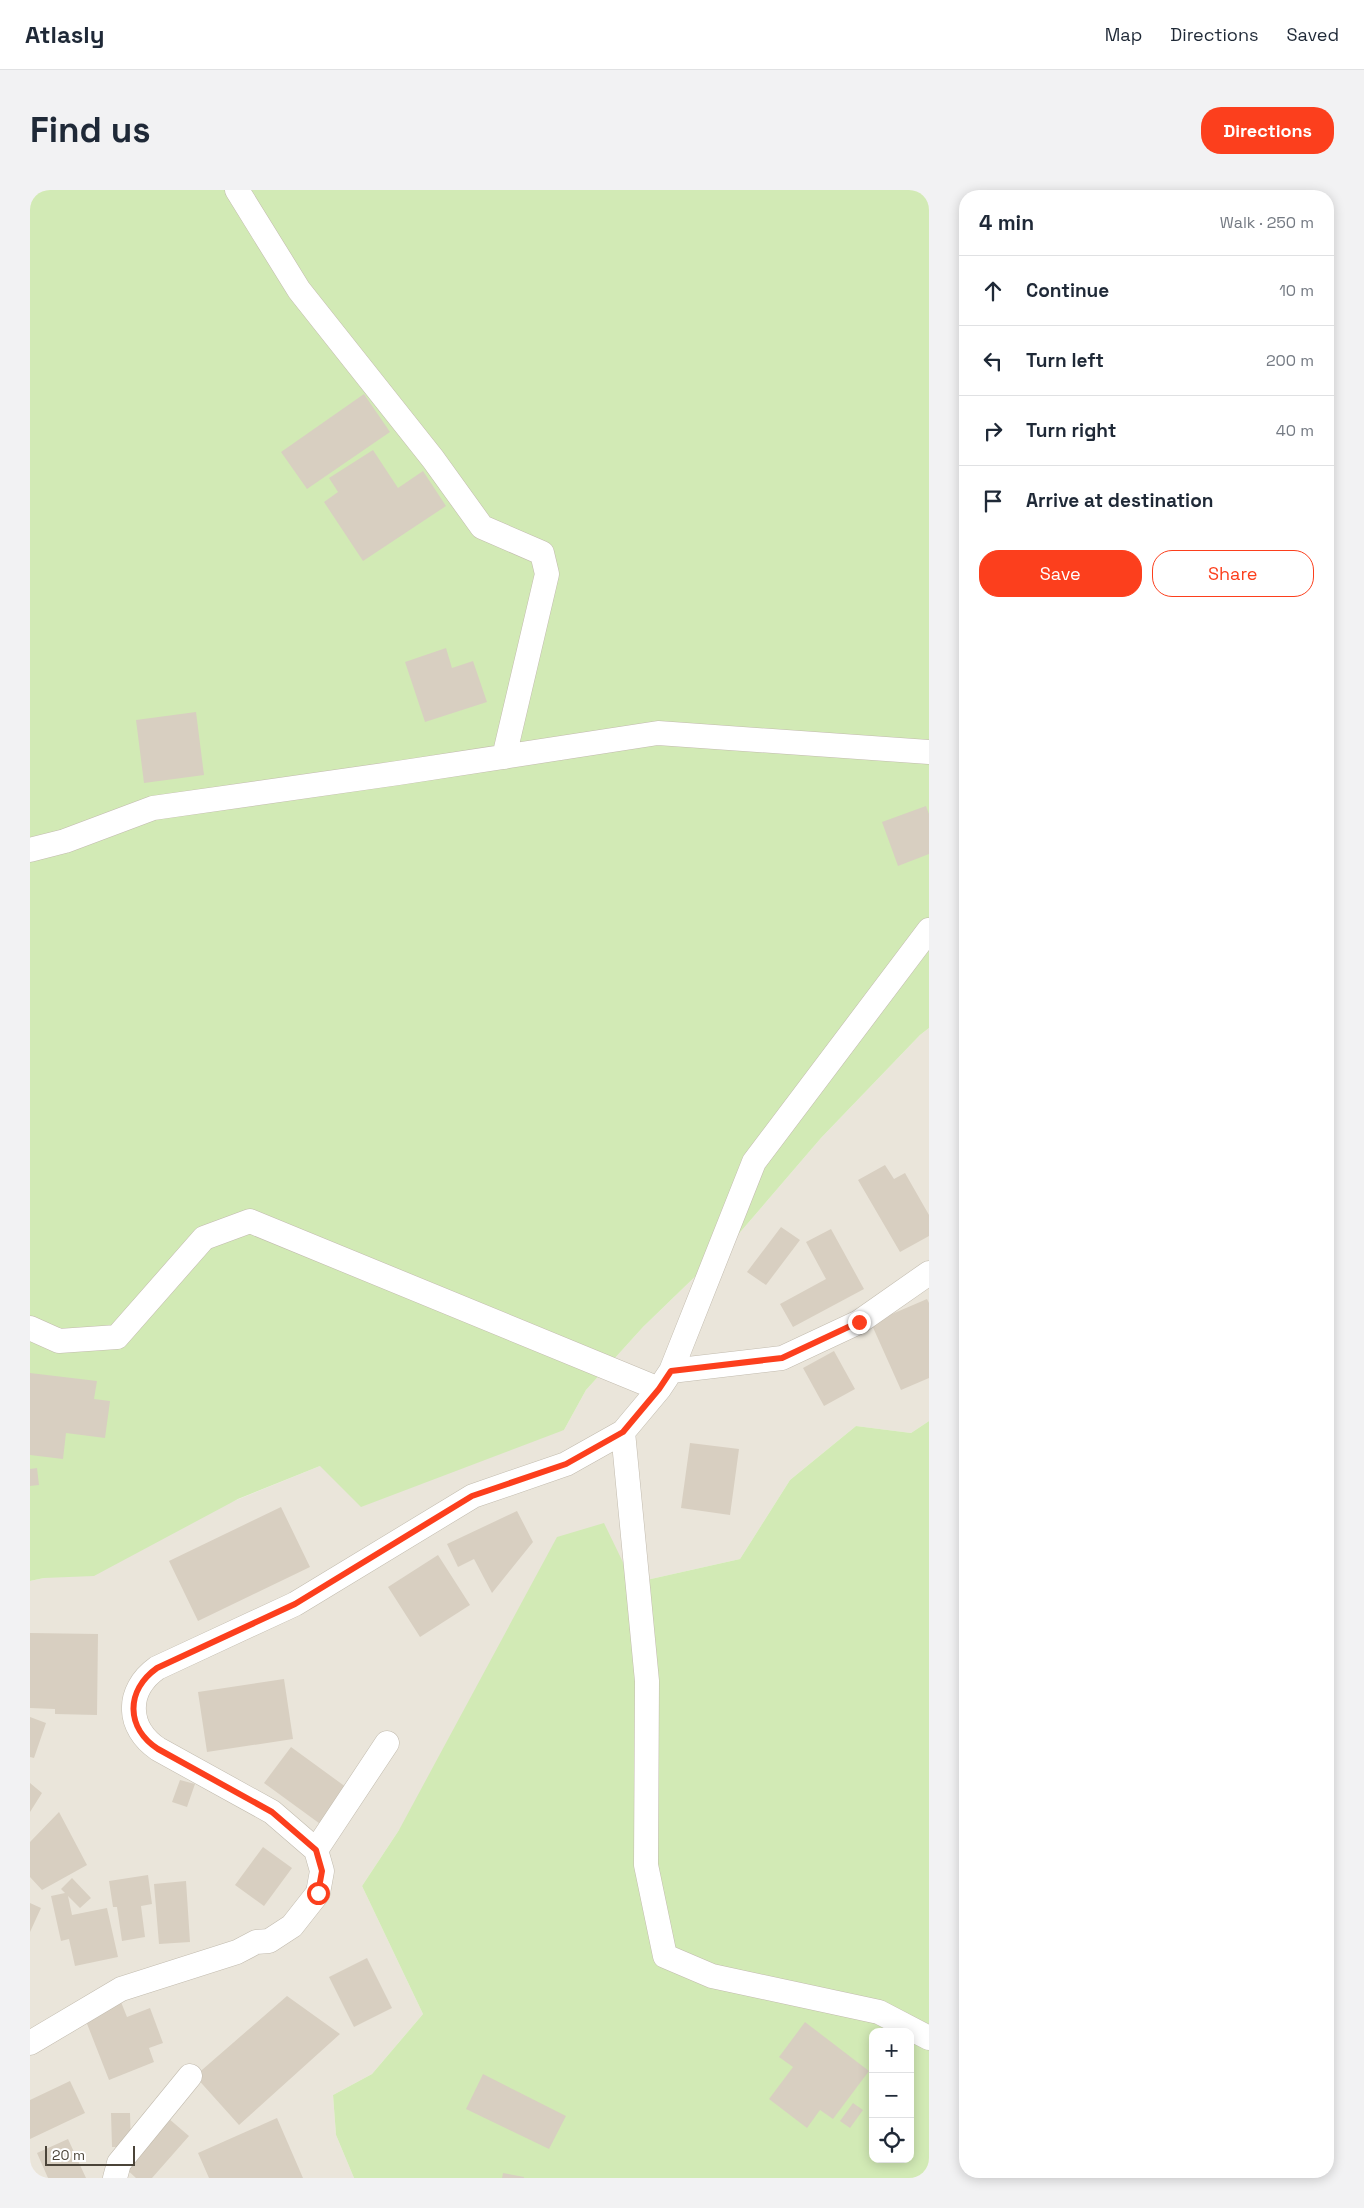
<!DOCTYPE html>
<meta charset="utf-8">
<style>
:root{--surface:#fff;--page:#f2f2f3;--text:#1f2937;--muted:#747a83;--line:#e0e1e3;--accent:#fc3f1d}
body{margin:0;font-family:"Space Grotesk",sans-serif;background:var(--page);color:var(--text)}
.controls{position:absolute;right:15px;bottom:15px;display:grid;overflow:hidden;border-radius:10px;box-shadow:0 2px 12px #0003}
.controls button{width:45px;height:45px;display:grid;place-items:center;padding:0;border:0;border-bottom:1px solid var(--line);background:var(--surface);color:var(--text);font:25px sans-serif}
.scale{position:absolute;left:15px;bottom:12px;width:90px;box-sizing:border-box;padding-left:5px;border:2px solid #4b4439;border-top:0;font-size:14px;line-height:18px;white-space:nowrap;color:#4b4439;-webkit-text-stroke:4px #fff;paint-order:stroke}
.stop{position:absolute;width:15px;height:15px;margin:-11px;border:4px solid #fc3f1d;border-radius:50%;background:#fff}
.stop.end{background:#fc3f1d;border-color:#fff;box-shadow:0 1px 5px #0008}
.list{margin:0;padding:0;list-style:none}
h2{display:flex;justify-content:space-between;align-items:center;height:65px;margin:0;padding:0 20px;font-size:21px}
h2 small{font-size:16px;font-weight:400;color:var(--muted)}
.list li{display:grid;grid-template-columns:32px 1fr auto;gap:15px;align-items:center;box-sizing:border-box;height:70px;padding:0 20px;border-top:1px solid var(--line)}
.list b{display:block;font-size:19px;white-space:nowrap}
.list em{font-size:16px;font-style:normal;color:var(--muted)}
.actions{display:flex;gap:10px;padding:15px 20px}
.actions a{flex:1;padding:11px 0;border:1px solid var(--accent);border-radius:20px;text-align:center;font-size:18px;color:var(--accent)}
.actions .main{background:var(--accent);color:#fff}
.icon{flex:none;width:28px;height:28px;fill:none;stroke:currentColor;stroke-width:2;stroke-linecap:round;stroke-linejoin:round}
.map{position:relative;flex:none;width:899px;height:1988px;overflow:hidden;border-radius:20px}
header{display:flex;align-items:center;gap:30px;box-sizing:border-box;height:70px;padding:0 25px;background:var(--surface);border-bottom:1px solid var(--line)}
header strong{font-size:24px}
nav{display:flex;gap:28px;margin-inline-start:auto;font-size:18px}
.intro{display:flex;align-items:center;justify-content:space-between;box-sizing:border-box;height:120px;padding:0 30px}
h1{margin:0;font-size:35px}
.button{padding:12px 22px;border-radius:20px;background:var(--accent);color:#fff;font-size:18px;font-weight:700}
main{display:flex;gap:30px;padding:0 30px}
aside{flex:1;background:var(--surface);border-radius:20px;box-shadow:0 2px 12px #0003}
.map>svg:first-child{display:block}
.residential{fill:#eae5da}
.green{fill:#d2eab5;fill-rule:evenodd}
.building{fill:#d8cfc1}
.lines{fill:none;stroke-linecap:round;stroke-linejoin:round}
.minor-casing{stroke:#c2bbae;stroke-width:25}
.minor{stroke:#fff;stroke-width:24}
.route{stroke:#fc3f1d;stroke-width:6}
</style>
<header>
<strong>Atlasly</strong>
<nav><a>Map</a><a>Directions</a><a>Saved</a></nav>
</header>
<div class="intro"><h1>Find us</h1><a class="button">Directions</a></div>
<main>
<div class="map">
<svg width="899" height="1988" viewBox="0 0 899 1988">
<rect width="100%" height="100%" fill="#f6f3ec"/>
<path class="residential" d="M899,838V1231L881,1243L826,1236L760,1290L710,1369L603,1393L369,1640L332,1696L393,1824L342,1884L303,1905L306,1945L324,1988H0V1391L14,1388L290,1276L534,1240L556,1200L613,1137L706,1047L791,948L890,845Z"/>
<path class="green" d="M0,0H899V838L890,845L791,948L706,1047L613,1137L556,1200L534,1240L331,1317L290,1276L208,1309L64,1386L14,1388L0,1391Z
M899,1231V1988H324L306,1945L303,1905L342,1884L393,1824L332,1696L369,1640L527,1347L574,1333L603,1393L710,1369L760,1290L826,1236L881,1243ZM843,1842H880V1969H843Z"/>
<path class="building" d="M334,204L360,242L277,299L251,262Z
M343,260L368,298L393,281L416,316L333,371L294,312L308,302L299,288Z
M416,458L422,478L443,471L457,512L395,532L375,472Z
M166,522L174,585L114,593L106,530Z
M896,616L899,624V664L868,676L852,632Z
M855,975L864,989L875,983L899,1025V1046L870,1062L828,990Z
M751,1037L770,1050L736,1095L717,1082Z
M801,1039L834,1099L763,1137L750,1114L796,1089L776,1052Z
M897,1109L899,1113V1188L871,1200L841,1133Z
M804,1161L825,1199L794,1216L773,1178Z
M0,1183L67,1191L64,1209L80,1211L75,1248L36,1243L33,1269L0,1265Z
M660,1253L709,1259L700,1325L651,1318Z
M7,1278L9,1295L0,1296V1279Z
M251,1317L280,1377L168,1431L139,1371Z
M487,1321L503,1352L462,1403L444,1369L428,1377L417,1354Z
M408,1365L440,1415L390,1447L358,1397Z
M0,1443L68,1444L67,1525L25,1524V1519L0,1518Z
M254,1489L263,1549L177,1562L168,1502Z
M0,1527L16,1533L4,1568L0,1567Z
M261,1557L320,1600L293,1636L234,1593Z
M150,1590L165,1594L157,1617L142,1612Z
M0,1593L12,1603L0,1622Z
M29,1622L57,1675L12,1700L0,1687V1652Z
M233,1657L262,1678L234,1716L205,1695Z
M118,1685L122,1714L111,1716L115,1747L92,1751L87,1717H83L79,1691Z
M42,1688L61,1708L50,1718L38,1706L42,1725L77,1718L88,1767L45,1776L39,1749L31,1751L21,1706L35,1703L31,1699Z
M156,1691L160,1752L129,1754L124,1694Z
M0,1713L11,1718L0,1742Z
M337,1768L362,1818L324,1837L299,1787Z
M257,1806L310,1844L209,1935L165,1886Z
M91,1812L97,1827L120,1818L133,1853L119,1858L124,1872L79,1890L54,1826Z
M775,1832L839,1881L803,1929L790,1920L777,1938L739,1909L763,1877L749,1867Z
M453,1884L536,1926L519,1959L436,1919Z
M40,1891L55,1923L0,1949V1910Z
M823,1913L833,1920L820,1938L810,1931Z
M81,1923H100L101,1957H82Z
M138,1928L159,1946L122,1988H106L94,1977Z
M247,1928L273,1988H179L168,1963Z
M38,1949L56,1988H18L7,1963Z
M473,1983L494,1987V1988H472Z"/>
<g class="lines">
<defs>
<path id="minor" d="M207,0L269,100L403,269L452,337L512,363L517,384L474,567
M0,660L35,651L123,618L368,583L628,543L899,562
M0,1138L29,1151L87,1147L174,1048L220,1031L629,1199
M641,1181L752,1168L829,1132L899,1083
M593,1242L617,1491L616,1675L635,1766L682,1786L849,1822L899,1848
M286,1660L357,1553
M0,1853L91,1799L207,1762L226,1752L239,1751L262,1736L288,1703L292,1681L286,1660L242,1622L128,1559C97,1538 95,1501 127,1478L265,1414L443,1306L536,1274L593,1242L629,1199L641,1181L724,972L899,740
M85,1988L89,1973L160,1886"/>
</defs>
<use href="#minor" class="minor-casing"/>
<use href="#minor" class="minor"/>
</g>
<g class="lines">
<path class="route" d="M288,1703L292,1681L286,1660L242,1622L128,1559C96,1538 95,1501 127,1478L265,1414L442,1306L536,1274L593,1242L629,1199L641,1181L752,1168L829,1132"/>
</g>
</svg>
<div class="controls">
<button>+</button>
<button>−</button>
<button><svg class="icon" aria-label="locate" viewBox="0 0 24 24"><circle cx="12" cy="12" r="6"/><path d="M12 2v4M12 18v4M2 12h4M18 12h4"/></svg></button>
</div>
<div class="scale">20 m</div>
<div class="stop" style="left:288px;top:1703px"></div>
<div class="stop end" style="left:829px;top:1132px"></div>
</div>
<aside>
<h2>4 min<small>Walk · 250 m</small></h2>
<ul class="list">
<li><svg class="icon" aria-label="ahead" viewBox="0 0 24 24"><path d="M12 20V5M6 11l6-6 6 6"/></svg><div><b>Continue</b></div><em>10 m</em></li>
<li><svg class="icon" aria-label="left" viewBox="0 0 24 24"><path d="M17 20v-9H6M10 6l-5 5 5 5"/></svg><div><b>Turn left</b></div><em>200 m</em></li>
<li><svg class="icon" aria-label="right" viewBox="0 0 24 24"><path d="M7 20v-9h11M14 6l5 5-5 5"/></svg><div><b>Turn right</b></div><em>40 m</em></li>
<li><svg class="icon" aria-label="arrive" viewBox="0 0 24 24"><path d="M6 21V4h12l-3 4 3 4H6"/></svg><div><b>Arrive at destination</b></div></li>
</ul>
<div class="actions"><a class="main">Save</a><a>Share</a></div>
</aside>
</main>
